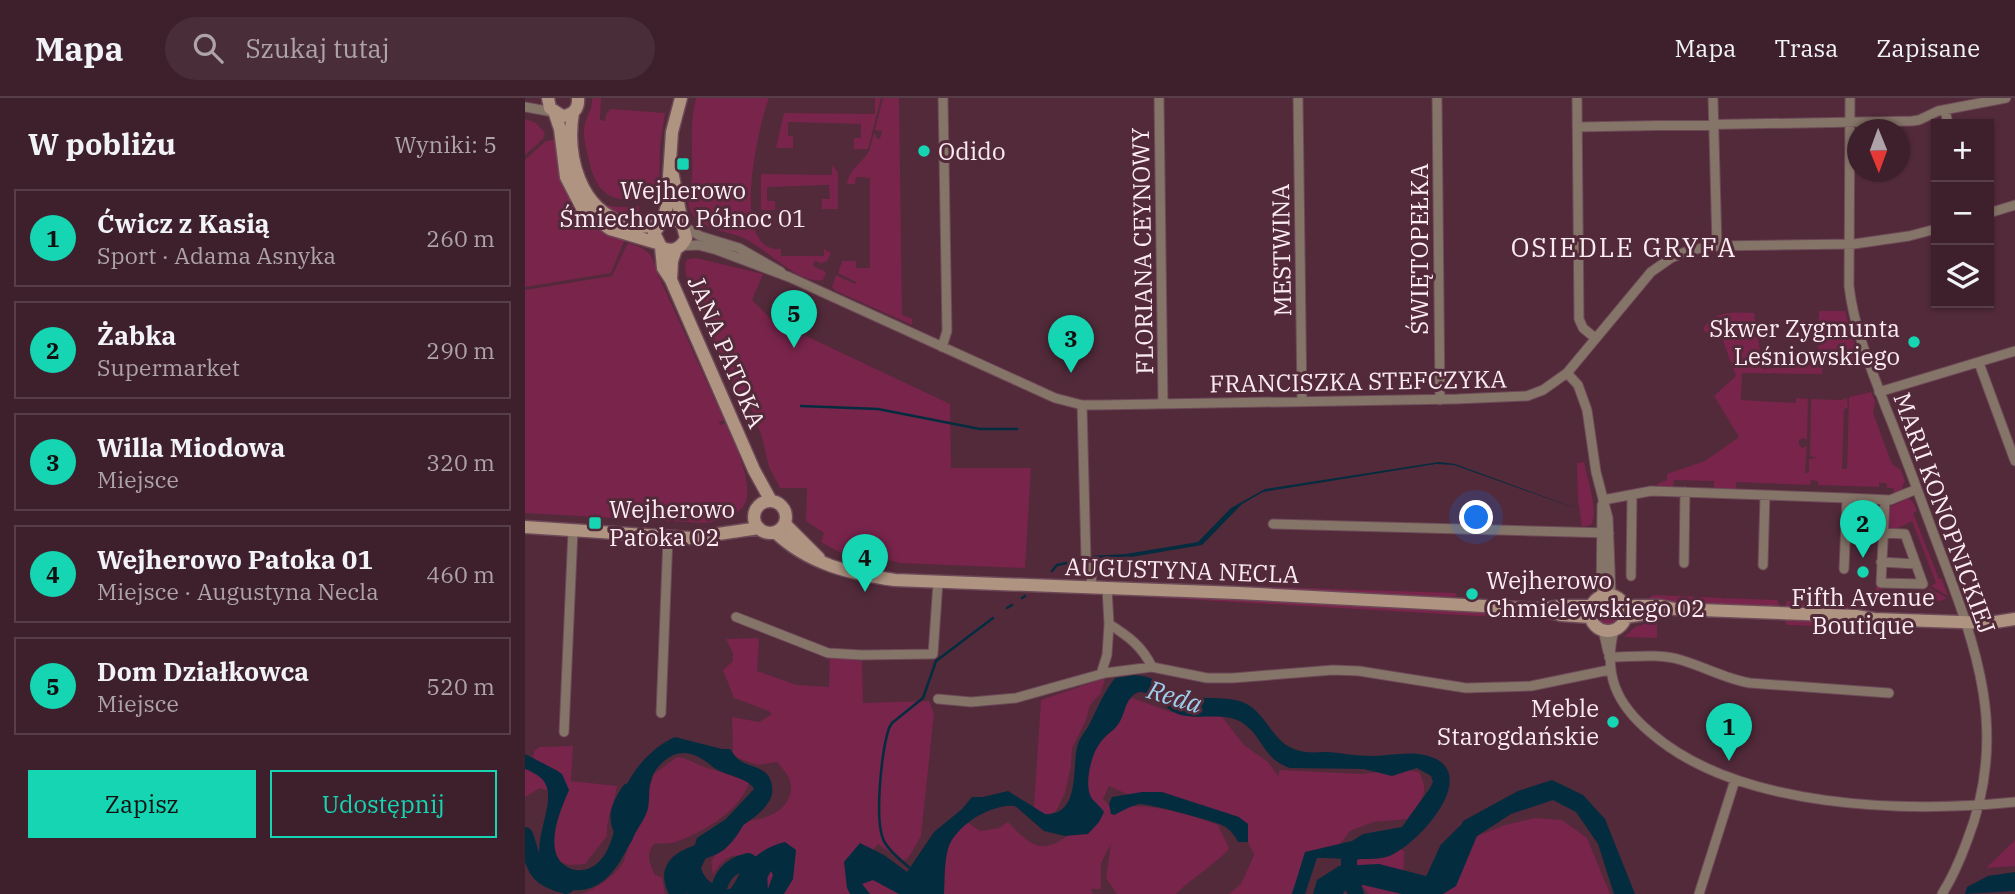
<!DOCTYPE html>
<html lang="pl">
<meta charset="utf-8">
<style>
:root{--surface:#3e202c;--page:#492d38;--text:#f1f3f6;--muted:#ada3a9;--line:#573e48;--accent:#16d5b3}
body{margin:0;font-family:"IBM Plex Serif",serif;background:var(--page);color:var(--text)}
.controls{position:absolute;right:21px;top:21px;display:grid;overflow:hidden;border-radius:0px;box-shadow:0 2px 5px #0004}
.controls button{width:63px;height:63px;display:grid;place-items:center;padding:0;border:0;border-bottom:2px solid var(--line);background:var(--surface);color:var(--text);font:35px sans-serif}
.compass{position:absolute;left:1322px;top:21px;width:63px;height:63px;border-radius:50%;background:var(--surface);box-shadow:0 2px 5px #0004;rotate:179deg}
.you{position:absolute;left:952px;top:420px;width:24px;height:24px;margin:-18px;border:5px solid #fff;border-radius:50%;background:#1a73e8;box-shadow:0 0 0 10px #1a73e833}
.badge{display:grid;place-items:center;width:46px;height:46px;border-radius:50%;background:var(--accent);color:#111;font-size:23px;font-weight:700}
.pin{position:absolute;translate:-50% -58px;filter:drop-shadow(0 2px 4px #0008)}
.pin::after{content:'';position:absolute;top:37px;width:24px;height:21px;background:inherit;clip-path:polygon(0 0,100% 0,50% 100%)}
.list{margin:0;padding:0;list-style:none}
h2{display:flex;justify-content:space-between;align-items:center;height:91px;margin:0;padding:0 28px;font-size:30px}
h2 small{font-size:23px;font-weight:400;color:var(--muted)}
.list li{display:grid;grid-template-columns:46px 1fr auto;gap:21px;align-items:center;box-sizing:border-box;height:98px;margin:0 14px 14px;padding:0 14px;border:2px solid var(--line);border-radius:0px}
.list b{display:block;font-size:26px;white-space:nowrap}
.list p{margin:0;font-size:23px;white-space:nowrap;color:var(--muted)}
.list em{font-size:23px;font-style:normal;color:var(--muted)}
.actions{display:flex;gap:14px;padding:21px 28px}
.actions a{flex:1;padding:16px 0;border:2px solid var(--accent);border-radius:0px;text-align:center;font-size:24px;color:var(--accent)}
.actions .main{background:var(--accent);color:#111}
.icon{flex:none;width:38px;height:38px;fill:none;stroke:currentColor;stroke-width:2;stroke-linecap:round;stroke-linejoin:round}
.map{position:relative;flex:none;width:1490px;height:796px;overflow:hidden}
header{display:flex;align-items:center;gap:42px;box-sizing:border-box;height:98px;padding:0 35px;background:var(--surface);border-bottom:2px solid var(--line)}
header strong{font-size:33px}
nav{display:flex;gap:38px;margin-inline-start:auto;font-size:24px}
.search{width:490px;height:63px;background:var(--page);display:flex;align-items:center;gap:18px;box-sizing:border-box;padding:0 24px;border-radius:38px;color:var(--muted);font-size:26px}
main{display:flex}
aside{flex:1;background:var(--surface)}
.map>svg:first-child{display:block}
.green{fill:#78244b}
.water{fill:#042c3f}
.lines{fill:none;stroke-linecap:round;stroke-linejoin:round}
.stream{stroke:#042c3f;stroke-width:2.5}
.river{stroke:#042c3f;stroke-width:16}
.street-casing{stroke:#6d4957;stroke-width:11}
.secondary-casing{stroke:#6d4957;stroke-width:15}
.street{stroke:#857468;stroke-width:9}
.secondary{stroke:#af9482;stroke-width:12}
.poi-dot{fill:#16d5b3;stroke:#522a3a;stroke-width:2.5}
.labels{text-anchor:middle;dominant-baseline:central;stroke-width:6;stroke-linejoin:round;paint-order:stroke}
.poi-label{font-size:24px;fill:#fcecf2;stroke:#522a3a;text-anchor:start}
.street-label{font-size:24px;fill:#fcecf2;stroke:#522a3a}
.neighbourhood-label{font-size:26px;letter-spacing:2px;fill:#fcecf2;stroke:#522a3a}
.water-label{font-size:26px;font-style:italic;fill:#9dcfed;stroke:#522a3a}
</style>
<header>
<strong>Mapa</strong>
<div class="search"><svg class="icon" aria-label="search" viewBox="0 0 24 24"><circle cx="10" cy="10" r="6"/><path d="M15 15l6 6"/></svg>Szukaj tutaj</div>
<nav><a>Mapa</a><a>Trasa</a><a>Zapisane</a></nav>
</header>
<main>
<aside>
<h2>W pobliżu<small>Wyniki: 5</small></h2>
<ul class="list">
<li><span class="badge">1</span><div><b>Ćwicz z Kasią</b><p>Sport · Adama Asnyka</p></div><em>260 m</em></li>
<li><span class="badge">2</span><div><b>Żabka</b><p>Supermarket</p></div><em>290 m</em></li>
<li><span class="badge">3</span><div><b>Willa Miodowa</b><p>Miejsce</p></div><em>320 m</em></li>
<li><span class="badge">4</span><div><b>Wejherowo Patoka 01</b><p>Miejsce · Augustyna Necla</p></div><em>460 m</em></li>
<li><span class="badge">5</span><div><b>Dom Działkowca</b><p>Miejsce</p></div><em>520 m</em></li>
</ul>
<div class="actions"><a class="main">Zapisz</a><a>Udostępnij</a></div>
</aside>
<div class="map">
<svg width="1490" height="796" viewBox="0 0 1490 796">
<rect width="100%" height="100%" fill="#522a3a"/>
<path class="green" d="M67,0H76L75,22L80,23L81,16L86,11L140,15L135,47L134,94L131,99C90,106 72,102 63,59C61,49 57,36 60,26C62,16 68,11 67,0Z
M171,0H244C234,27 203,155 256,151V158H299V151L306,155L302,163L296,165L290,163L288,168L301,174L298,182C271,186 241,149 216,139C203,134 186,132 175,124C172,122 167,116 165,112C161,102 166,90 167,80C168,53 164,27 171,0Z
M350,0H356L343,51H329V40H336V26L263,24V38H268V50H251L259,15L350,16Z
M358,0H374L377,217L387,221V227L311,193L307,189L311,177L330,186L331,184L313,175L317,163H331V170H345V80L331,79L330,86H322C324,71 337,65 344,53C346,48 347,41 349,36L351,37V40L355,41L357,33L350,32Z
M0,21L11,25L20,35L18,41L0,57Z
M50,39H53C55,60 59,94 80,106C90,111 104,108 114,108L113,124C62,110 60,86 50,39Z
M32,41L41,89L100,141L86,175L0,189V62L21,43Z
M307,67L313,75V111H297V101H305L304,87L242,89V103H250V112H236V76L307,77Z
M103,145C128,153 126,156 134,179L199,322L194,324L195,327L200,325C209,345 235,395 215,412C207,420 191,423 179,425L0,415V192L87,178Z
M171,160L238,176L227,202L247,222L425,306L426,370H506L500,470L374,465L351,458L349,466L314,454L296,444L299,435L281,423L282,390H255L244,369L237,339L227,312L208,289L161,177L160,165L163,161Z
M1294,213H1320L1334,261L1318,265H1298L1297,276L1217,275L1216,302L1271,305V300L1283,301L1282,342L1279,340L1274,342V347L1278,350L1282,348L1280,375H1284V361L1292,360L1285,358L1286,301L1316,302L1322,300L1323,310L1319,311L1317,371H1322L1324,299L1346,294L1350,303L1348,315L1367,366L1376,372L1380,383L1377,389L1378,393L1368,396L1369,390H1362L1361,385H1354V389L1293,387V383L1286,382L1285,387L1211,384V391L1189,390V383L1149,382L1148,389L1133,388L1132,386L1142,382V376L1180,363L1214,339L1189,298L1211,278L1192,227L1181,235L1178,231C1189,212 1210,214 1229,215L1238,271L1293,265Z
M1059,364C1062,381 1074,413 1066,427L1057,429L1053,402L1052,365Z
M1383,400L1388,404L1392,413L1388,415L1414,481H1417L1423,498L1406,488L1411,485L1387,423L1369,432L1363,430V410Z
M714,488L931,495L932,498L918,500Z
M1351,488H1356V495L1403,497L1404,490L1422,500L1415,503L1342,500V494L1351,493Z
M646,497L1008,517L1035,520L1038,523L623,499Z
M1129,497L1198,500V503L1199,500L1252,502L1255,508L1125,504V499Z
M1262,503L1346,506C1317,514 1290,510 1260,508Z
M1072 515a12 12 0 1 1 24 0a12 12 0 1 1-24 0Z
M1132,522V540L1099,539L1110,529Z
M1286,522L1354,525L1362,528L1359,530L1262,527L1260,523Z
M234,540L232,573L272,587L304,589L305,557L337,563L338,605L404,603L409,615L396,738L384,759L378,763L353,746L345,755L380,796H240L241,785L238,764C215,754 201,753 188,777L186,764L190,757L220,722C241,724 272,709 265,683C264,677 256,669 252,664L232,667L208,658L207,619L234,624L247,616L244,613L209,600L198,572L208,563V555L201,541Z
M580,580L576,595L565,607L561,622L547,650L546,668L540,695L531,713L520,720L509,709L516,602Z
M607,600L646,614L697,619L719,647L743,664L753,678L755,672L836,676L878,671L894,674C906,696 895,703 882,721L848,724L825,733L812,750L785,757L766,796H704L716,786L729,757L717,731L642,700L602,696L584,688L578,701L586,709C629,706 653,713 693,727L704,750C700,759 662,784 651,796H592L581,780L586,746L576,765V791H566L568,796H400L403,768L442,724L455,733L474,730L483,724C502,744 515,759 542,738C554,696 569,624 607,600Z
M48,648L46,683L92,688C89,708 81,718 82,738L60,766L45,767L31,763L25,752L32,696L15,690L0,699V657L8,660L9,653L15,649Z
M152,659C163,660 170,666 180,669C195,675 210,675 224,685C214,714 178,734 151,744C145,746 136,745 129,746C120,757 125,766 130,777L137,779L140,796H57C74,789 87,780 98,765L129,676Z
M1010,720L1037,722L1062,740L1085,796H913L950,739L980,727Z
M1490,742V768L1461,770Z
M869,743L879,754L878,796H844L829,778L832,751Z"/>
<path class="water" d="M914,364L930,366L1058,413L929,367L911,366L738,394L717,406L677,447L606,459L601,456L673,444L706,410L740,391Z
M610,577C615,578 621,578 625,580C637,584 645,594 658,597C678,603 708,596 725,608C748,625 749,650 781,654C788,655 796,654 803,654C817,655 831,658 845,658C867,658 892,650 913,662C951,685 887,752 861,759C849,763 808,760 792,760L780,796H767L780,754L827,743L838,736L877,729L905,690L908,684L906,678L892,670L867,678L839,671L765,670C738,661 738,639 719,626C702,613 675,622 656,617C640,613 631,594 614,594C600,599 601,614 594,625C589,633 580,637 575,645C566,657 560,683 565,697C568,704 575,707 579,714L574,724L563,736L540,738L519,733L490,708C467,705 429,728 423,751C419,765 420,782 419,796H374L348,782L337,786L345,796H325L322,790L319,764L335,745L359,757L382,774L409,734L437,711L447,699H458L483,693L520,716C557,718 546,666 553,646C555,639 561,633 564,627C572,611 579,594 590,580Z
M150,639L197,651H205C208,655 211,660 216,663C225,669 238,669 244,679C262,713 203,730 187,751C182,756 179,764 176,770C179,782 193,792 205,791C211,785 212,778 217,772C229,758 242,748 260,744L271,752L268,781L259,796H241L248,777L246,773L233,796H162C143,777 167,762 172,740L201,721L229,691C223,679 199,678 188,669C171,655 155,648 137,665C132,669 127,677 126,683C123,692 125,701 123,710C121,720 113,729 109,738C94,766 81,796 44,792C35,791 26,786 21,779C0,744 36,705 18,682C14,677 5,673 0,671V656L31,672L37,676L44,692C35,713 16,756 44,770C50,773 58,773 65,770C91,758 90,716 99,693C108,670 128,649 150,639Z
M1027,682L1058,697L1080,721L1110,796H1089L1073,746L1051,714L1028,702L986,716L952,738L931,788L918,796H877L838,787L822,790L818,796H788L792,782L814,768L854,766L901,778L919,761L938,723L993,693Z
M617,694H637L714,719L723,726V744H713C710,737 705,732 699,728C693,724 622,705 614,706C606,708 597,713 589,717L586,716L584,706L587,699Z
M1490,774V793L1440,796L1442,789L1463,778Z"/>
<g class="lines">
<path class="stream" d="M276,308L353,311L455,331H492
M568,459L607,457
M527,473L532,467L553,463
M497,500L500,498
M482,510L487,507
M387,772C378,764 366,755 360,745C348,725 357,652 364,630L367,625L398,600L411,563L468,520"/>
<path class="river" d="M0,737C11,766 5,779 41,788
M100,739C89,720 93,710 104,693
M153,796C133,761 169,758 190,748C199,743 207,731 212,722
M192,796C197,777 204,768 223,763L234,770L235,796
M831,796L824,777V757L839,750
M902,796L922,752L939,735"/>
<defs>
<path id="street" d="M634,0L638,306
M773,0L777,303
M912,0L915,302
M1052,0L1054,221L1058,230L1070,240
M1188,0L1192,148
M1325,0L1324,188C1329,231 1346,270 1361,310C1379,354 1395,400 1412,445C1451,548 1485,634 1442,743C1435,762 1428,779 1417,796
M0,9L28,14
M1420,12L1423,26
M1052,29L1387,23L1394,22L1413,13L1481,0
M1464,115L1490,107
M160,129L175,138L214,150L256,174
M155,148L173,147L192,152L264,179L530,300L557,307H574L932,301L1002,298L1018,292L1042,275L1126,174L1146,160L1165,152L1192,148L1329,146L1384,138L1411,131
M417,249L422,233L418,0
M1454,265L1490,363
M1042,275L1053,287L1062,312L1071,374L1083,420L1086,496
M1354,294L1490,253
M557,307L561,461L567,470L566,489
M1322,400L1365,402L1392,391
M1078,402L1126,393L1322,400L1319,471
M748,426L1084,435
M1357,435L1380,436L1398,486L1356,485L1360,402
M1356,464L1391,466
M1159,465L1160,394
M1238,467L1240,397
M1106,478L1107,398
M582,490L584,526C603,538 617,548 627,569
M1076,498L1077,407
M211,519L303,555L337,557L408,556L413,484
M1078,532L1083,554
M1089,532C1078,576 1091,606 1126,635C1214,711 1380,715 1490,704
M1084,559C1108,559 1133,555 1156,562C1180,569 1201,581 1225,585L1364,595
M576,576L582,557L584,526
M413,601L446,604L491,600L580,575L627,569L682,580H708L808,572L834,573L941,590L1006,588L1084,572
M136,615L143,439
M39,634L48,432
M1174,796L1210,682"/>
<path id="secondary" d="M23,0L25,10L37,18C48,17 54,11 53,0
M48,14C41,58 54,112 102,126C113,129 123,130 133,126
M30,16L35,31L41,79L57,110L85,131L132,145
M148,78L157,125
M138,122L142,108L147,34L156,0
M136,149C146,155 156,151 161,140L157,125L148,121L138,122L129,135L136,149L138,170L146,182
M151,151L147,163L146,182L229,372L246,403
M229 419a16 16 0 1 1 32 0a16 16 0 1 1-32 0Z
M260,426L294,460
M0,429L166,440L234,430
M250,434C283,466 326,476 370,482L713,495L1015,511L1036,517L1065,519
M1065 515a18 18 0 1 1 36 0a18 18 0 1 1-36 0Z
M1101,508H1136L1150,511L1331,518L1349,521L1464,525L1490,521
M1019,511L1036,508H1066
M1101,519L1139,513"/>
</defs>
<use href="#street" class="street-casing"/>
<use href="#secondary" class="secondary-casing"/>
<use href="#street" class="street"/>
<use href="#secondary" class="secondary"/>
</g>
<g class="poi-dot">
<circle cx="399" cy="53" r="7"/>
<rect x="151" y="59" width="14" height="14" rx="3.5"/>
<circle cx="1389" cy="244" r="7"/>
<rect x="63" y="418" width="14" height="14" rx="3.5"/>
<circle cx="1338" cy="474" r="7"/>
<circle cx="947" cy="496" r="7"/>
<circle cx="1088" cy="624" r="7"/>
</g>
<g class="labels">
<g class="poi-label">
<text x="413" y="53">Odido</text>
<text x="158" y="92" text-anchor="middle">Wejherowo<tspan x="158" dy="28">Śmiechowo Północ 01</tspan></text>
<text x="1375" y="230" text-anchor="end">Skwer Zygmunta<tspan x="1375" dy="28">Leśniowskiego</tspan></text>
<text x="84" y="411">Wejherowo<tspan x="84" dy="28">Patoka 02</tspan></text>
<text x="961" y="482">Wejherowo<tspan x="961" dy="28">Chmielewskiego 02</tspan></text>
<text x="1338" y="499" text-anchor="middle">Fifth Avenue<tspan x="1338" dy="28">Boutique</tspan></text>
<text x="1074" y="610" text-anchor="end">Meble<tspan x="1074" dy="28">Starogdańskie</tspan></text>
</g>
<g class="street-label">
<text transform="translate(894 151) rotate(-90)">ŚWIĘTOPEŁKA</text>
<text transform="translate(756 152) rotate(-91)">MESTWINA</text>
<text transform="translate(617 153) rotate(-91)">FLORIANA CEYNOWY</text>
<text transform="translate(202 254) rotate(67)">JANA PATOKA</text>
<text transform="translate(833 283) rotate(-1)">FRANCISZKA STEFCZYKA</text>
<text transform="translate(1420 415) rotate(70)">MARII KONOPNICKIEJ</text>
<text transform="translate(657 472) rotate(2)">AUGUSTYNA NECLA</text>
</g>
<g class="neighbourhood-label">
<text x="1099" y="149">OSIEDLE GRYFA</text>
</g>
<g class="water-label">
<text transform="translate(650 598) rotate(17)">Reda</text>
</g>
</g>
</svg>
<div class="controls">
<button>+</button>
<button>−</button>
<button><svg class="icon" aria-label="layers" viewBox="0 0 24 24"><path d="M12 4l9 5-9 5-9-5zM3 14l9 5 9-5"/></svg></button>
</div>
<svg class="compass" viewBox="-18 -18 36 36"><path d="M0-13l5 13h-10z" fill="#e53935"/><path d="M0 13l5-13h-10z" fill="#ada3a9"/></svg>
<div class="you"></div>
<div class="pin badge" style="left:1204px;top:663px">1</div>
<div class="pin badge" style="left:1338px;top:460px">2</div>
<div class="pin badge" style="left:546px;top:275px">3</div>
<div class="pin badge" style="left:340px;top:494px">4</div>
<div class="pin badge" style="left:269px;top:250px">5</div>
</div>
</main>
